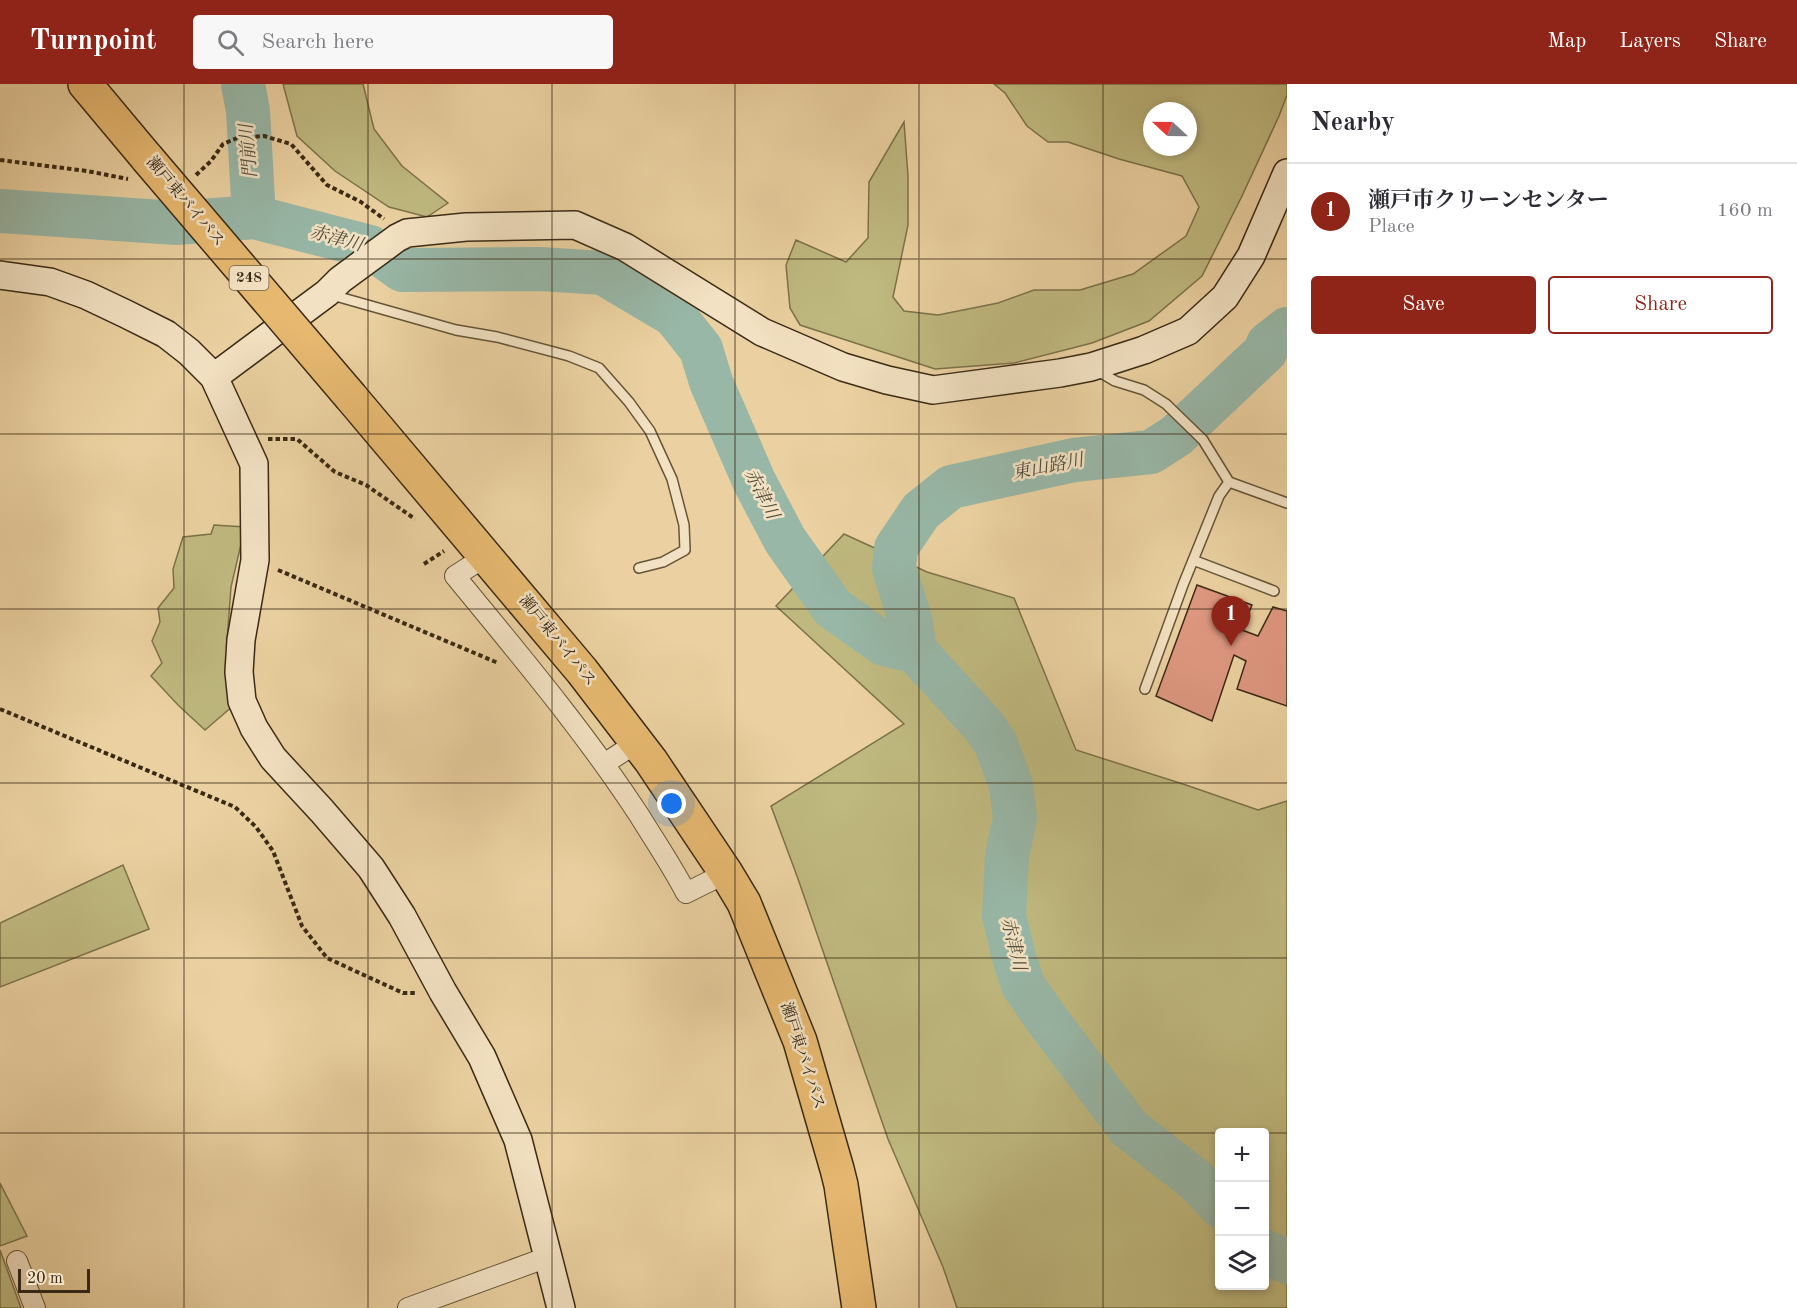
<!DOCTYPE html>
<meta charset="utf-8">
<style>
:root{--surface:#fff;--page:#f7f7f7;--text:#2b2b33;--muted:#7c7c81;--line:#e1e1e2;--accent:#8f2418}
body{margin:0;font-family:"Old Standard TT","Noto Serif JP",serif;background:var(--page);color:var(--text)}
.controls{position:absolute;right:18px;bottom:18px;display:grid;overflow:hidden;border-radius:6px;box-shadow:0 3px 9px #0003}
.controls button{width:54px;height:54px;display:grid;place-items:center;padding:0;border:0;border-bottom:2px solid var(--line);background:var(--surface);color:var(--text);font:30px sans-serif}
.compass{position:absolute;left:1143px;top:18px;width:54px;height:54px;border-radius:50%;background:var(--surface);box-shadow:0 3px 9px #0003;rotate:292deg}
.scale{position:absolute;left:18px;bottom:15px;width:72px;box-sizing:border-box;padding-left:6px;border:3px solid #3a2a15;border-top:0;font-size:16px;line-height:21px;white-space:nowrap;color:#3a2a15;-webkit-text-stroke:4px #f2e1c2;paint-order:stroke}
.you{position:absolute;left:672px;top:720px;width:21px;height:21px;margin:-15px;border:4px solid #fff;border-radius:50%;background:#1a73e8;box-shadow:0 0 0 9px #1a73e833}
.badge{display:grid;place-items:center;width:39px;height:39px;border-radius:50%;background:var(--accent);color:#fff;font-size:20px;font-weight:700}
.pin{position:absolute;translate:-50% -50px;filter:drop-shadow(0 2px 3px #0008)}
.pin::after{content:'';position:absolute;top:32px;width:21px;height:18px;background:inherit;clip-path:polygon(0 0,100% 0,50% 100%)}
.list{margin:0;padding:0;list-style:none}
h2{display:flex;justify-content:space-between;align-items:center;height:78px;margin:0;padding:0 24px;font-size:26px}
h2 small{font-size:20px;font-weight:400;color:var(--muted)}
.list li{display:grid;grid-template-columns:39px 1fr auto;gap:18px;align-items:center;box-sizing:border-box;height:96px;padding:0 24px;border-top:2px solid var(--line)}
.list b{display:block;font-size:22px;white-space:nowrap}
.list p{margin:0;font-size:20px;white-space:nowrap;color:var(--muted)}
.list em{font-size:20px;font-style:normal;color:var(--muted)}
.actions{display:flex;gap:12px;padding:18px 24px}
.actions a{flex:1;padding:14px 0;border:2px solid var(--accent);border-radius:6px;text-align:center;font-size:21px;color:var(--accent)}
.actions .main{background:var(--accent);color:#fff}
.icon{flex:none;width:33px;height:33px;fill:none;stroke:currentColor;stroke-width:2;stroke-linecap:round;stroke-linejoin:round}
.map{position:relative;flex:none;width:1287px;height:1224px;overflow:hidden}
header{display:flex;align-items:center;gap:36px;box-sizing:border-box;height:84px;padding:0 30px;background:var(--accent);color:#fff}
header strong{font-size:28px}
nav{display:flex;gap:33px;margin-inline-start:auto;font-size:21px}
.search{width:420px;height:54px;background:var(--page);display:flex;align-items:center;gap:15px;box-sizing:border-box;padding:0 21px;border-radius:6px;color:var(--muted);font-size:22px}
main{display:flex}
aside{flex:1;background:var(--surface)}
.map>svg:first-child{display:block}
.green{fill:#bfb97f;stroke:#7c724a;stroke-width:1.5;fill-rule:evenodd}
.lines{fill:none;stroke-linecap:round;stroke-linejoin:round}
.river{stroke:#98b7a7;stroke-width:44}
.building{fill:#de9780;stroke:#3a2a15;stroke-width:1.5}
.lane-casing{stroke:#665438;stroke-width:12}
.street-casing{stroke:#665438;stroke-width:22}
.secondary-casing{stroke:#3a2a15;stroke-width:30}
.highway-casing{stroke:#3a2a15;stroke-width:36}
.path{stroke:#3a2a15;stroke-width:4;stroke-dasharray:4.5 3;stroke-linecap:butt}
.lane{stroke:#f2e1c2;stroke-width:9}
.street{stroke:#f2e1c2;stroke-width:20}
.secondary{stroke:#f2e1c2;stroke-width:27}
.highway{stroke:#e6b870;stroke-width:33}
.highway-bridge-casing{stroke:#3a2a15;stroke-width:36;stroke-linecap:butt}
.highway-bridge{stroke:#e6b870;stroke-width:33}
.grid{fill:none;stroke:#3a2a15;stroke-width:1.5;stroke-opacity:0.55}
.labels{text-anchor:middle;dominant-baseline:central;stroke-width:5;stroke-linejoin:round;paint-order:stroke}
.shield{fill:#f2e1c2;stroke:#716149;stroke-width:1.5}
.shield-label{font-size:15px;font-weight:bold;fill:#3a2a15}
.street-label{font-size:16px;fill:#3a2a15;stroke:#f2e1c2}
.water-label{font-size:18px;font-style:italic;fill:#524d3a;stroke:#f2e1c2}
</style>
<header>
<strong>Turnpoint</strong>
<div class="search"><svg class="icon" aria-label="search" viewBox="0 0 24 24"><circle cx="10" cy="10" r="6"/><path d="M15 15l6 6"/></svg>Search here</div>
<nav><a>Map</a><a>Layers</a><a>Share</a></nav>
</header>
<main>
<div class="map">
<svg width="1287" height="1224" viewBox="0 0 1287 1224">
<rect width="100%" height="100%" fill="#ebd1a1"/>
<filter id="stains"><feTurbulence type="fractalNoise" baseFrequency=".00333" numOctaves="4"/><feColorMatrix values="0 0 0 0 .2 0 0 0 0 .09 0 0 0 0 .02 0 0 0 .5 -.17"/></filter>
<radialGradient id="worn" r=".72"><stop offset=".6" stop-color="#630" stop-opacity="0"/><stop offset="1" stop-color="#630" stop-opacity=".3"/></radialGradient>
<path class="green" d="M283,0H363L374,45L402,82L448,119L427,133L389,123L335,87L297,52Z
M994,0H1287V11L1279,32L1242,112L1202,192L1149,237L1092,259L1014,279L935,285L800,241L790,224L786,181L796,156L846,178L868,154L869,98L904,38L908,92V141L893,213L904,227L938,231L998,219L1034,206H1080L1133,190L1186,152L1199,123L1182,92L1119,75L1068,58H1048L1027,42L1005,9ZM1152,27H1188V63H1152Z
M214,441L245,443L231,503L227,557V598L234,621L205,646L178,621L151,592L162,579L152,557L160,538L158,524L174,504L173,485L183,453L211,450Z
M844,450L927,488L1014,514L1076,666L1186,701L1258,726L1287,717V1224H957L943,1183L888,1055L797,792L771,722L904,640L776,522ZM1220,1048H1264V1202H1220Z
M123,781L149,845L0,903V839Z
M0,1099L27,1152L0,1162Z
M0,1166L21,1224H0Z"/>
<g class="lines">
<path class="river" d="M243,0L248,27L254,133
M0,127L176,139L254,133L370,163L402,186L540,185L603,189L674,231L701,265L711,298L754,397L785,456L833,524L884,560L915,567L983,641L996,660L1011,701L1015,734L1007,772L1004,832L1015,877L1023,901L1045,933L1129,1044L1198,1098L1220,1122
M915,567L911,539L894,484L896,464L921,427L951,403L1074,376L1151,368L1176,352L1266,267L1268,260L1287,245
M1264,1167L1287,1178"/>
</g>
<path class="building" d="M1197,501L1252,521L1242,546L1258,552L1273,523L1287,527V622L1237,605L1246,577L1234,571L1212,637L1156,612Z"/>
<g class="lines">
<defs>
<path id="lane" d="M332,211L456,246L497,253L569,272L599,284L629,318L650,347L672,395L684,441L685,466L663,478L639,484
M1098,287L1115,297L1144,306L1166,320L1203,356L1229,398L1287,419
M1193,476L1274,507
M1145,605L1183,501L1219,412L1229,398"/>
<path id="street" d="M486,472L455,492C519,570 584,647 639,731C655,757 672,782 686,809L726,789
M604,680L636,659
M17,1177L35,1224
M408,1224L548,1173"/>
<path id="secondary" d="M0,191L50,198L86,211L126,230L166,250L189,268L214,293L254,380L255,476L241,556L239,588L242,617L254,644L273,674L322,727L371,784L402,832L443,908L482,973L518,1056L561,1224
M214,293L327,209L340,196L397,154L407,149L466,143L575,141L625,163L762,248L843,283L887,296L933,306L1060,289L1091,283L1144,266L1188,247L1225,213L1251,172L1287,89"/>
<path id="highway" d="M85,0L147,74
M351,313L582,587L651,677L726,789L744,819L800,957L837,1085L841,1101L859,1224"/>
</defs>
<use href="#lane" class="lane-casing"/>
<use href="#street" class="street-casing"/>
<use href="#secondary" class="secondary-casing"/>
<use href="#highway" class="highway-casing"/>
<path class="path" d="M0,76L87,87L128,95
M196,91L211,77L223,60L237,54L264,52L291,60L327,101L361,118L384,135
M268,355H297L335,388L366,401L415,435
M424,480L444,467
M278,486L498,579
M0,625L235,723L256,743L273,767L302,842L327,874L403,909H416"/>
<use href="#lane" class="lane"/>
<use href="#street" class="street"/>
<use href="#secondary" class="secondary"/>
<use href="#highway" class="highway"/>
<defs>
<path id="highway-bridge" d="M147,74L351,313"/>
</defs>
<use href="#highway-bridge" class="highway-bridge-casing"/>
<use href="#highway-bridge" class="highway-bridge"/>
</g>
<path class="grid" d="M184,0V1224M368,0V1224M552,0V1224M735,0V1224M919,0V1224M1103,0V1224M0,175H1287M0,350H1287M0,525H1287M0,699H1287M0,874H1287M0,1049H1220M1264,1049H1287"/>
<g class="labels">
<rect class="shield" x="229.5" y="182" width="39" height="24" rx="4.5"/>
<g class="shield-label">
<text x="249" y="194">248</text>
</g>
<g class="street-label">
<text transform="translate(185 118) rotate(50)">瀬戸東バイパス</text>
<text transform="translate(557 557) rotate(51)">瀬戸東バイパス</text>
<text transform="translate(802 972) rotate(72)">瀬戸東バイパス</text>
</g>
<g class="water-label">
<text transform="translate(249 67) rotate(-95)">門前川</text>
<text transform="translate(336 155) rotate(15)">赤津川</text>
<text transform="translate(1048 383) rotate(-11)">東山路川</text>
<text transform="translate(761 410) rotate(63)">赤津川</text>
<text transform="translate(1013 860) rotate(76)">赤津川</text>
</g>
</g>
<rect width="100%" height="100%" filter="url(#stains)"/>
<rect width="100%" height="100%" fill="url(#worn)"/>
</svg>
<div class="controls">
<button>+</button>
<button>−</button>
<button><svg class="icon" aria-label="layers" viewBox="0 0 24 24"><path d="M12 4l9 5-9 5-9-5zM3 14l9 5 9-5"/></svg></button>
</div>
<svg class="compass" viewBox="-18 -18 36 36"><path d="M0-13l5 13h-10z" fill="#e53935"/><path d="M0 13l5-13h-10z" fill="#7c7c81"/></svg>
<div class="scale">20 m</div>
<div class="you"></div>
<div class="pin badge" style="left:1231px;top:562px">1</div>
</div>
<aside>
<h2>Nearby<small></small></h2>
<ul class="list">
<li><span class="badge">1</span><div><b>瀬戸市クリーンセンター</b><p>Place</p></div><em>160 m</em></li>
</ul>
<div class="actions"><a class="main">Save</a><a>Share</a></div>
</aside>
</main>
